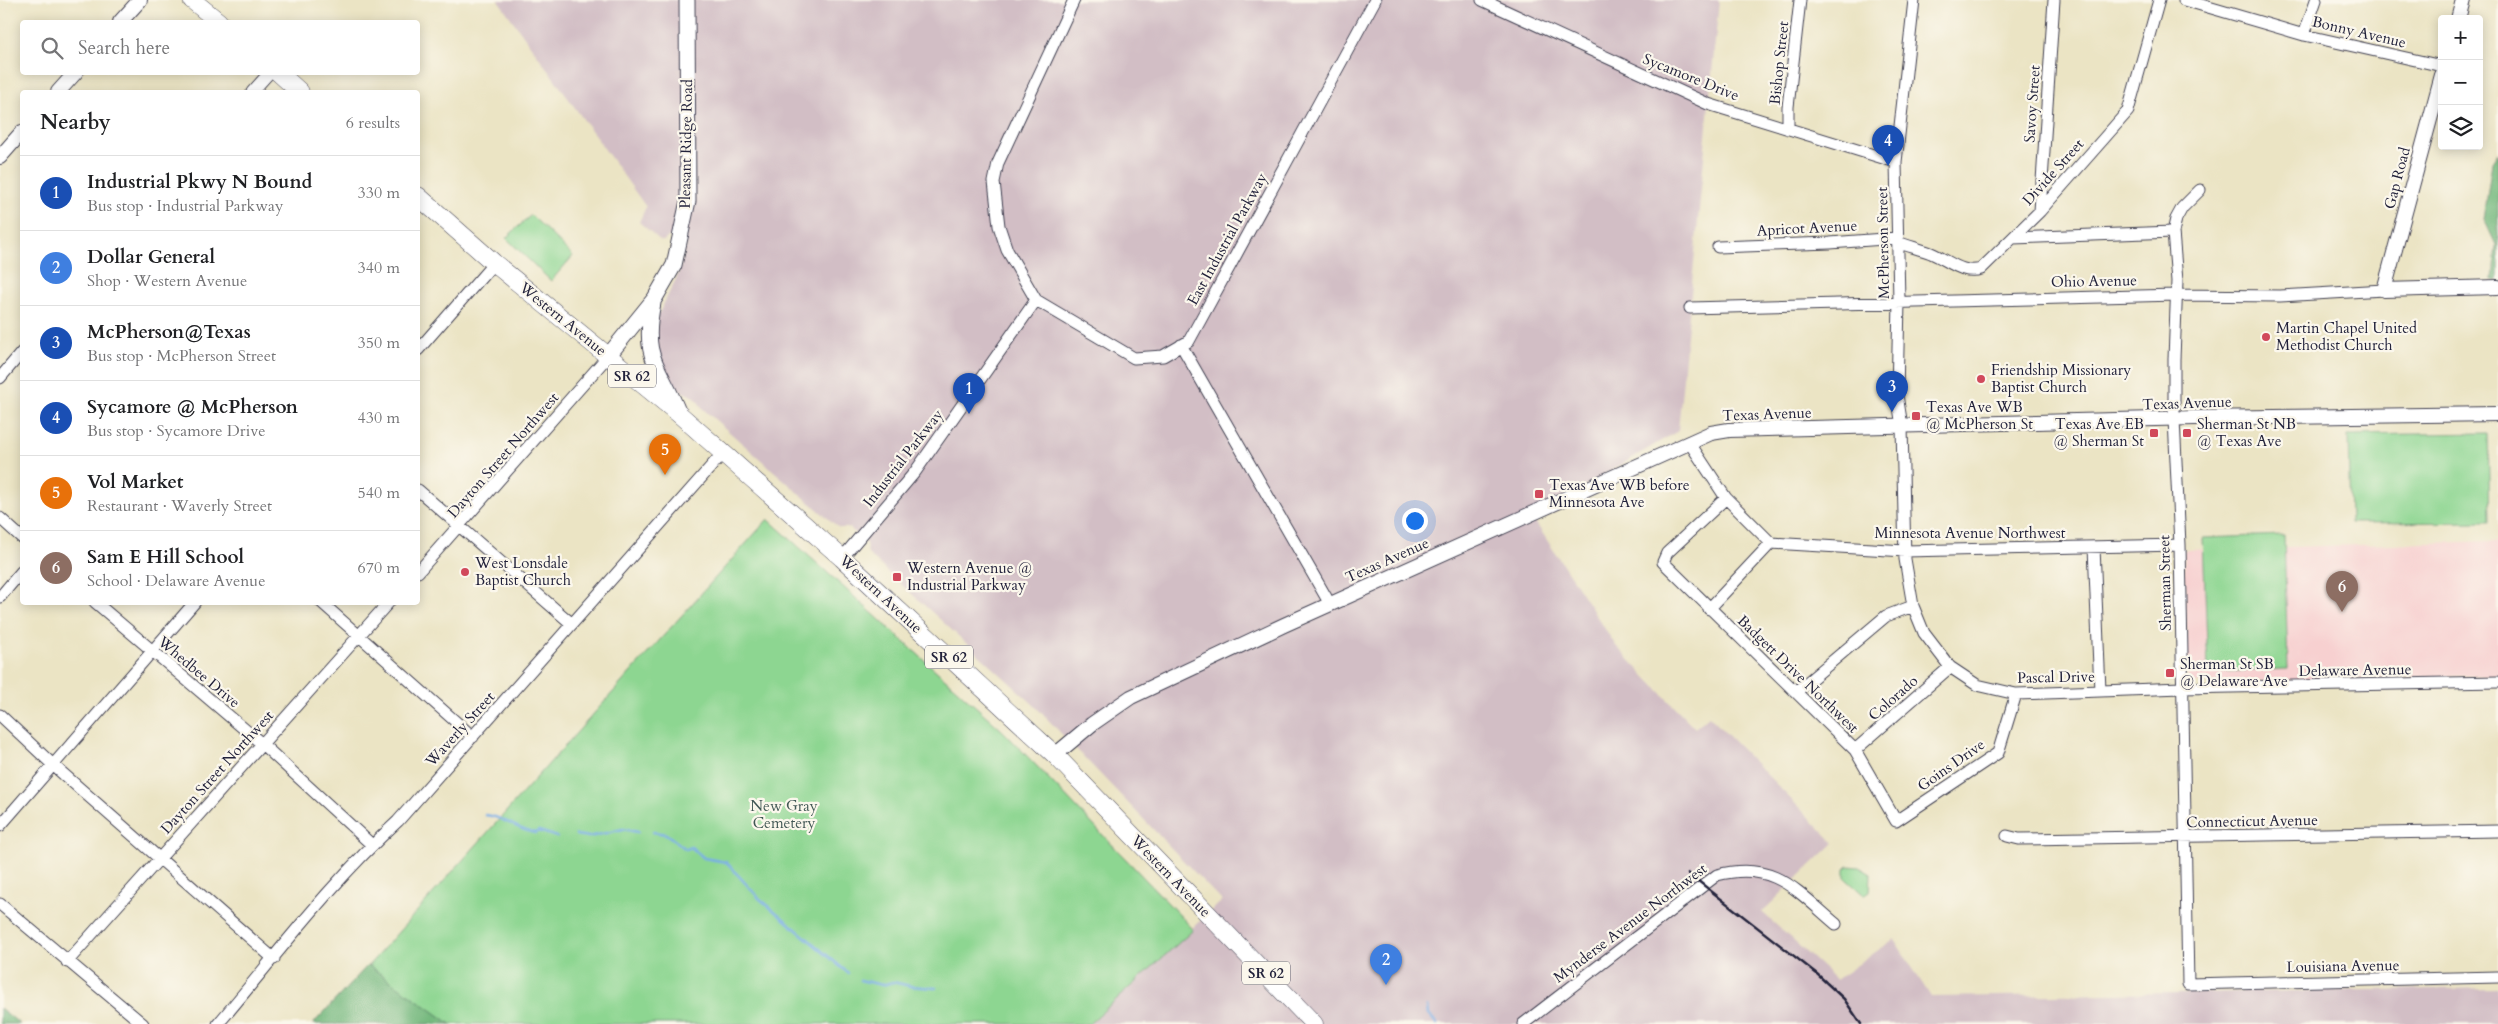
<!DOCTYPE html>
<meta charset="utf-8">
<style>
:root{--surface:#fff;--page:#f2f2f2;--text:#202124;--muted:#757577;--line:#e0e0e0;--accent:#2563eb}
body{margin:0;font-family:Cardo,serif;background:var(--page);color:var(--text)}
.controls{position:absolute;right:15px;top:15px;display:grid;overflow:hidden;border-radius:5px;box-shadow:0 2px 12px #0003}
.controls button{width:45px;height:45px;display:grid;place-items:center;padding:0;border:0;border-bottom:1px solid var(--line);background:var(--surface);color:var(--text);font:25px sans-serif}
.you{position:absolute;left:1414px;top:520px;width:18px;height:18px;margin:-12px;border:4px solid #fff;border-radius:50%;background:#1a73e8;box-shadow:0 0 0 8px #1a73e833}
.badge{display:grid;place-items:center;width:32px;height:32px;border-radius:50%;background:var(--accent);color:#fff;font-size:16px;font-weight:700}
.pin{position:absolute;translate:-50% -41px;filter:drop-shadow(0 1px 2px #0008)}
.pin::after{content:'';position:absolute;top:26px;width:18px;height:15px;background:inherit;clip-path:polygon(0 0,100% 0,50% 100%)}
.list{margin:0;padding:0;list-style:none}
h2{display:flex;justify-content:space-between;align-items:center;height:65px;margin:0;padding:0 20px;font-size:21px}
h2 small{font-size:16px;font-weight:400;color:var(--muted)}
.list li{display:grid;grid-template-columns:32px 1fr auto;gap:15px;align-items:center;box-sizing:border-box;height:75px;padding:0 20px;border-top:1px solid var(--line)}
.list b{display:block;font-size:19px;white-space:nowrap}
.list p{margin:0;font-size:16px;white-space:nowrap;color:var(--muted)}
.list em{font-size:16px;font-style:normal;color:var(--muted)}
.icon{flex:none;width:28px;height:28px;fill:none;stroke:currentColor;stroke-width:2;stroke-linecap:round;stroke-linejoin:round}
.map{position:relative;flex:none;width:2498px;height:1024px;overflow:hidden}
.search{position:absolute;background:var(--surface);box-shadow:0 2px 12px #0003;left:20px;top:20px;width:400px;height:55px;display:flex;align-items:center;gap:12px;box-sizing:border-box;padding:0 18px;border-radius:5px;color:var(--muted);font-size:19px}
.panel{position:absolute;background:var(--surface);box-shadow:0 2px 12px #0003;left:20px;top:90px;width:400px;height:515px;border-radius:5px}
.map>svg:first-child{display:block}
.built{fill:#f7d0d0}
.industrial{fill:#d2bec5}
.green{fill:#8dd691;stroke:#587c66}
.forest{fill:#72b77b;stroke:#4a6c5b}
.lines{fill:none;stroke-linecap:round;stroke-linejoin:round}
.stream{stroke:#78ade6;stroke-width:2.5}
.minor-casing{stroke:#403f50;stroke-width:13}
.tertiary-casing{stroke:#403f50;stroke-width:16}
.secondary-casing{stroke:#403f50;stroke-width:17}
.primary-casing{stroke:#403f50;stroke-width:19}
.minor{stroke:#fff;stroke-width:11}
.tertiary{stroke:#fff;stroke-width:14}
.secondary{stroke:#fff;stroke-width:15}
.primary{stroke:#fff;stroke-width:18}
.rail{stroke:#22223b;stroke-width:2.5}
.poi-dot{fill:#d1495b;stroke:#fbf7ec;stroke-width:2}
.labels{text-anchor:middle;dominant-baseline:central;stroke-width:4.5;stroke-linejoin:round;paint-order:stroke}
.shield{fill:#fbf7ec;stroke:#636270;stroke-width:1}
.shield-label{font-size:14px;font-weight:bold;fill:#22223b}
.street-label{font-size:15px;fill:#22223b;stroke:#fbf7ec}
.poi-label{font-size:15px;fill:#22223b;stroke:#fbf7ec;text-anchor:start}
.park-label{font-size:15px;fill:#425855;stroke:#fbf7ec}
</style>
<div class="map">
<svg width="2498" height="1024" viewBox="0 0 2498 1024">
<rect width="100%" height="100%" fill="#fbf7ec"/>
<filter id="ink" filterUnits="userSpaceOnUse"><feTurbulence type="fractalNoise" baseFrequency=".02" numOctaves="2"/><feDisplacementMap in="SourceGraphic" scale="10" xChannelSelector="R" yChannelSelector="G"/><feConvolveMatrix kernelMatrix="1 2 1 2 8 2 1 2 1" color-interpolation-filters="sRGB"/></filter>
<filter id="wash" filterUnits="userSpaceOnUse"><feTurbulence type="fractalNoise" baseFrequency=".0096" numOctaves="4" result="noise"/><feDisplacementMap in="SourceGraphic" scale="20" xChannelSelector="R" yChannelSelector="G"/><feGaussianBlur stdDeviation="1.12" result="paint"/><feColorMatrix in="noise" values="0 0 0 0 0 0 0 0 0 0 0 0 0 0 0 0 0 1.4 0 .05"/><feComposite in="paint" operator="in"/></filter>
<g filter="url(#wash)">
<rect width="100%" height="100%" fill="#ebe4c4"/>
<path class="built" d="M2498,541V675L2188,683L2184,550Z"/>
<path class="industrial" d="M498,0H1719L1678,431L1532,517L1616,646L1695,728L1709,716L1834,843L1762,912L1836,980L1894,939L1931,997L2498,988V1024H1089L1192,931L1191,929L1222,901L1033,704L868,554L866,543L850,528H839L703,409L695,397L683,392L669,380L655,352L657,317L678,275L687,243L669,236L664,241H661L639,222L646,207Z"/>
<path class="green" d="M531,215L573,256L551,281L506,238Z
M2488,433L2490,522L2350,523L2348,435Z
M768,519L1004,732L1192,928V931L1089,1024H450L368,966Z
M2284,535L2288,669L2208,672L2203,538Z
M1848,866L1859,867L1871,874L1870,891L1864,895L1845,878V869Z"/>
<path class="forest" d="M2498,153V281L2493,280L2496,245L2484,219L2492,162Z
M368,965L451,1024H313Z
M0,1008L20,1024H0Z"/>
<g class="lines">
<path class="stream" d="M485,815C504,816 517,831 536,833L539,831L557,837
M653,832L666,834L686,849L691,847L704,858L726,862L759,898L848,973
M576,835L589,837L623,829L638,832
M860,980L882,985L893,982L910,986L936,988
M1427,1007L1428,1014L1437,1024"/>
</g>
</g>
<g filter="url(#ink)">
<g class="lines">
<defs>
<path id="minor" d="M1074,0L998,163L994,182L999,226L1007,250L1036,300L1134,358L1163,356L1189,341L1375,0
M1482,0L1708,104L1896,162
M1914,0L1896,162L1899,301L1897,395L1902,426L1905,559L1913,606L1924,633L1950,667L1977,685L2016,694L2182,688L2498,682
M2184,0L2304,35L2442,66
M2304,35L2316,0
M252,92L270,72
M1788,129V107L1800,0
M2200,190L2182,208L2176,219L2173,232L2177,281L2174,359V419L2180,545L2188,984L2498,977
M2040,211L2054,0
M2013,238L2173,232
M1897,242C1908,246 1920,249 1931,253C1948,260 1963,275 1981,269L2040,211L2128,111L2159,0
M1718,247L1830,243L1897,238
M1690,308L2176,295L2280,296L2384,290
M1181,345L1330,604
M418,350L494,263
M0,378L22,352
M1689,442L1726,498L1771,543L1905,551L2180,545
M418,490L572,624
M1726,498L1667,553L1663,562L1855,750L1896,821L1998,753L2016,694
M0,518L22,538
M2094,547L2100,691
M842,558L915,472L1036,300
M418,572L608,356
M0,597L22,571
M95,602L262,744L372,845
M321,602L473,737
M1709,609L1771,543
M1797,691L1886,616L1913,606
M0,715L53,765L274,959
M1855,750L1950,667
M0,826L195,602
M2007,836L2019,839L2498,831
M0,904L143,1024
M67,962L389,602
M218,1024C276,956 331,882 398,821L723,453
M1523,1024L1717,875C1773,860 1796,890 1836,924"/>
<path id="tertiary" d="M2458,19L2463,0
M120,22L140,0
M2442,75L2384,290L2498,287
M58,92L76,72
M0,157L22,132
M1055,755L1092,724L1131,697L1284,625L1711,433L1729,430L2195,418L2498,414"/>
<path id="secondary" d="M653,303C641,360 660,365 679,414
M608,356L655,298L674,265L688,201L687,0"/>
<path id="primary" d="M192,0L219,22
M278,72L300,92
M418,196L494,263L679,414L842,558L1055,755L1314,1024"/>
</defs>
<use href="#minor" class="minor-casing"/>
<use href="#tertiary" class="tertiary-casing"/>
<use href="#secondary" class="secondary-casing"/>
<use href="#primary" class="primary-casing"/>
<use href="#minor" class="minor"/>
<use href="#tertiary" class="tertiary"/>
<use href="#secondary" class="secondary"/>
<use href="#primary" class="primary"/>
<path class="rail" d="M1688,873L1817,974L1844,999L1861,1024"/>
</g>
</g>
<g class="poi-dot">
<circle cx="2266" cy="337" r="5"/>
<circle cx="1981" cy="379" r="5"/>
<rect x="1911" y="411" width="10" height="10" rx="2.5"/>
<rect x="2149" y="428" width="10" height="10" rx="2.5"/>
<rect x="2182" y="428" width="10" height="10" rx="2.5"/>
<rect x="1534" y="489" width="10" height="10" rx="2.5"/>
<circle cx="465" cy="572" r="5"/>
<rect x="892" y="572" width="10" height="10" rx="2.5"/>
<rect x="2165" y="668" width="10" height="10" rx="2.5"/>
</g>
<g class="labels">
<g class="shield">
<rect x="608" y="364.5" width="48" height="23" rx="4"/>
<rect x="925" y="645.5" width="48" height="23" rx="4"/>
<rect x="1242" y="961.5" width="48" height="23" rx="4"/>
</g>
<g class="shield-label">
<text x="632" y="376">SR 62</text>
<text x="949" y="657">SR 62</text>
<text x="1266" y="973">SR 62</text>
</g>
<g class="street-label">
<text transform="translate(2359 32) rotate(13)">Bonny Avenue</text>
<text transform="translate(1779 63) rotate(-84)">Bishop Street</text>
<text transform="translate(1691 77) rotate(22)">Sycamore Drive</text>
<text transform="translate(2032 104) rotate(-86)">Savoy Street</text>
<text transform="translate(686 144) rotate(-89)">Pleasant Ridge Road</text>
<text transform="translate(2053 172) rotate(-48)">Divide Street</text>
<text transform="translate(2397 178) rotate(-75)">Gap Road</text>
<text transform="translate(1807 228) rotate(-3)">Apricot Avenue</text>
<text transform="translate(1227 239) rotate(-61)">East Industrial Parkway</text>
<text transform="translate(1883 243) rotate(-91)">McPherson Street</text>
<text transform="translate(2094 281) rotate(-1)">Ohio Avenue</text>
<text transform="translate(563 319) rotate(39)">Western Avenue</text>
<text transform="translate(2187 403) rotate(-2)">Texas Avenue</text>
<text transform="translate(1767 414) rotate(-2)">Texas Avenue</text>
<text transform="translate(503 455) rotate(-49)">Dayton Street Northwest</text>
<text transform="translate(903 458) rotate(-52)">Industrial Parkway</text>
<text x="1970" y="533">Minnesota Avenue Northwest</text>
<text transform="translate(1387 560) rotate(-24)">Texas Avenue</text>
<text transform="translate(2165 583) rotate(-91)">Sherman Street</text>
<text transform="translate(881 594) rotate(43)">Western Avenue</text>
<text transform="translate(2355 670) rotate(-1)">Delaware Avenue</text>
<text transform="translate(199 672) rotate(40)">Whedbee Drive</text>
<text transform="translate(1798 674) rotate(44)">Badgett Drive Northwest</text>
<text transform="translate(2056 677) rotate(-1)">Pascal Drive</text>
<text transform="translate(1893 698) rotate(-41)">Colorado</text>
<text transform="translate(460 729) rotate(-48)">Waverly Street</text>
<text transform="translate(1951 765) rotate(-35)">Goins Drive</text>
<text transform="translate(217 772) rotate(-48)">Dayton Street Northwest</text>
<text transform="translate(2252 821) rotate(-1)">Connecticut Avenue</text>
<text transform="translate(1171 876) rotate(46)">Western Avenue</text>
<text transform="translate(1630 923) rotate(-37)">Mynderse Avenue Northwest</text>
<text transform="translate(2343 966) rotate(-1)">Louisiana Avenue</text>
</g>
<g class="poi-label">
<text x="2276" y="328">Martin Chapel United<tspan x="2276" dy="17">Methodist Church</tspan></text>
<text x="1991" y="370">Friendship Missionary<tspan x="1991" dy="17">Baptist Church</tspan></text>
<text x="1926" y="407">Texas Ave WB<tspan x="1926" dy="17">@ McPherson St</tspan></text>
<text x="2144" y="424" text-anchor="end">Texas Ave EB<tspan x="2144" dy="17">@ Sherman St</tspan></text>
<text x="2197" y="424">Sherman St NB<tspan x="2197" dy="17">@ Texas Ave</tspan></text>
<text x="1549" y="485">Texas Ave WB before<tspan x="1549" dy="17">Minnesota Ave</tspan></text>
<text x="475" y="563">West Lonsdale<tspan x="475" dy="17">Baptist Church</tspan></text>
<text x="907" y="568">Western Avenue @<tspan x="907" dy="17">Industrial Parkway</tspan></text>
<text x="2180" y="664">Sherman St SB<tspan x="2180" dy="17">@ Delaware Ave</tspan></text>
</g>
<g class="park-label">
<text x="784" y="806">New Gray<tspan x="784" dy="17">Cemetery</tspan></text>
</g>
</g>
</svg>
<div class="controls">
<button>+</button>
<button>−</button>
<button><svg class="icon" aria-label="layers" viewBox="0 0 24 24"><path d="M12 4l9 5-9 5-9-5zM3 14l9 5 9-5"/></svg></button>
</div>
<div class="you"></div>
<div class="pin badge" style="left:969px;top:414px;background:#1a4fb4">1</div>
<div class="pin badge" style="left:1386px;top:985px;background:#3f7fe0">2</div>
<div class="pin badge" style="left:1892px;top:412px;background:#1a4fb4">3</div>
<div class="pin badge" style="left:1888px;top:166px;background:#1a4fb4">4</div>
<div class="pin badge" style="left:665px;top:475px;background:#e8710a">5</div>
<div class="pin badge" style="left:2342px;top:612px;background:#8d6e63">6</div>
<div class="search"><svg class="icon" aria-label="search" viewBox="0 0 24 24"><circle cx="10" cy="10" r="6"/><path d="M15 15l6 6"/></svg>Search here</div>
<section class="panel">
<h2>Nearby<small>6 results</small></h2>
<ul class="list">
<li><span class="badge" style="background:#1a4fb4">1</span><div><b>Industrial Pkwy N Bound</b><p>Bus stop · Industrial Parkway</p></div><em>330 m</em></li>
<li><span class="badge" style="background:#3f7fe0">2</span><div><b>Dollar General</b><p>Shop · Western Avenue</p></div><em>340 m</em></li>
<li><span class="badge" style="background:#1a4fb4">3</span><div><b>McPherson@Texas</b><p>Bus stop · McPherson Street</p></div><em>350 m</em></li>
<li><span class="badge" style="background:#1a4fb4">4</span><div><b>Sycamore @ McPherson</b><p>Bus stop · Sycamore Drive</p></div><em>430 m</em></li>
<li><span class="badge" style="background:#e8710a">5</span><div><b>Vol Market</b><p>Restaurant · Waverly Street</p></div><em>540 m</em></li>
<li><span class="badge" style="background:#8d6e63">6</span><div><b>Sam E Hill School</b><p>School · Delaware Avenue</p></div><em>670 m</em></li>
</ul>
</section>
</div>
